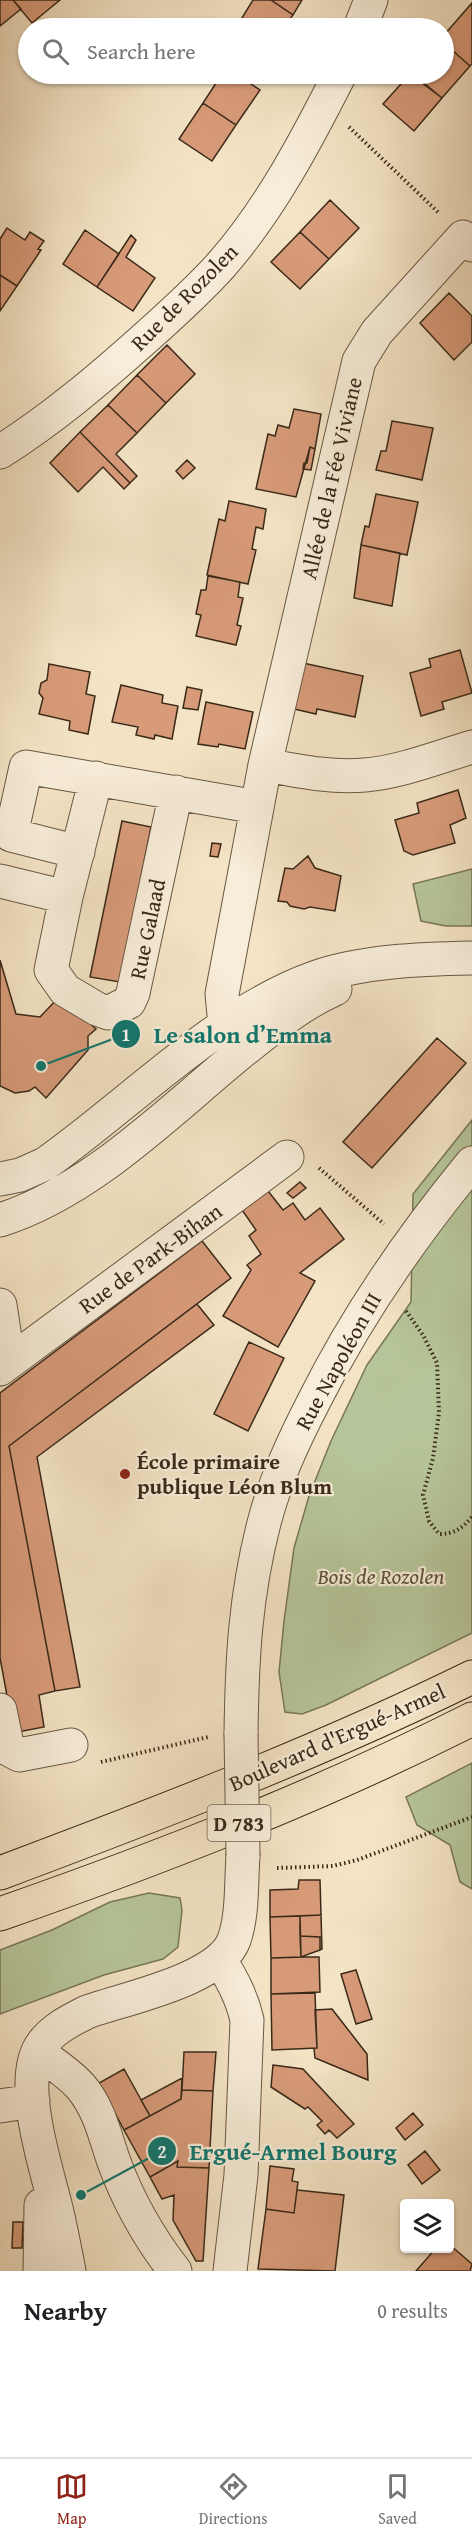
<!DOCTYPE html>
<meta charset="utf-8">
<style>
:root{--surface:#fff;--page:#f6f6f6;--text:#202124;--muted:#757577;--line:#e0e0e0;--accent:#8f2418}
body{margin:0;font-family:"Gentium Book Plus",serif;background:var(--page);color:var(--text)}
.controls{position:absolute;right:18px;bottom:18px;display:grid;overflow:hidden;border-radius:6px;box-shadow:0 2px 4px #0004}
.controls button{width:54px;height:54px;display:grid;place-items:center;padding:0;border:0;border-bottom:2px solid var(--line);background:var(--surface);color:var(--text);font:30px sans-serif}
.list{margin:0;padding:0;list-style:none}
h2{display:flex;justify-content:space-between;align-items:center;height:78px;margin:0;padding:0 24px;font-size:26px}
h2 small{font-size:20px;font-weight:400;color:var(--muted)}
.icon{flex:none;width:33px;height:33px;fill:none;stroke:currentColor;stroke-width:2;stroke-linecap:round;stroke-linejoin:round}
.map{position:relative;flex:none;width:472px;height:2271px;overflow:hidden}
.search{position:absolute;background:var(--surface);box-shadow:0 2px 4px #0004;left:18px;right:18px;top:18px;height:66px;display:flex;align-items:center;gap:15px;box-sizing:border-box;padding:0 21px;border-radius:33px;color:var(--muted);font-size:22px}
.sheet{height:186px;background:var(--surface)}
nav{display:flex;justify-content:space-around;align-items:center;box-sizing:border-box;height:84px;border-top:2px solid var(--line);background:var(--surface);font-size:16px;color:var(--muted)}
nav a{display:grid;justify-items:center;gap:3px}
nav .on{color:var(--accent)}
.map>svg:first-child{display:block}
.green{fill:#b6c599;stroke:#787758;stroke-width:1.5}
.building{fill:#d89b7a;stroke:#392918;stroke-width:1.5}
.lines{fill:none;stroke-linecap:round;stroke-linejoin:round}
.minor-casing{stroke:#685843;stroke-width:35}
.major-casing{stroke:#392918;stroke-width:35}
.path{stroke:#392918;stroke-width:4;stroke-dasharray:1.5 3;stroke-linecap:butt}
.minor{stroke:#f8edd9;stroke-width:33}
.major{stroke:#f4e4c5;stroke-width:33}
.minor-bridge-casing{stroke:#685843;stroke-width:35;stroke-linecap:butt}
.minor-bridge{stroke:#f8edd9;stroke-width:33}
.poi-dot{fill:#8f2418;stroke:#f8edd9;stroke-width:2}
.labels{text-anchor:middle;dominant-baseline:central;stroke-width:4.5;stroke-linejoin:round;paint-order:stroke}
.shield{fill:#f8edd9;stroke:#726452;stroke-width:1.5}
.shield-label{font-size:21px;font-weight:bold;fill:#392918}
.street-label{font-size:22px;fill:#392918;stroke:#f8edd9}
.poi-label{font-size:22px;font-weight:bold;fill:#392918;stroke:#f8edd9;text-anchor:start}
.park-label{font-size:22px;font-style:italic;fill:#585038;stroke:#f8edd9}
.leader{fill:none;stroke:#0f766e;stroke-width:2}
.callout-dot{fill:#0f766e;stroke:#f8edd9;stroke-width:2}
.mark-label{font-size:18px;text-anchor:middle;font-weight:bold;fill:#fff}
.callout-label{font-size:24px;text-anchor:middle;font-weight:bold;fill:#0f766e;stroke:#f8edd9;stroke-width:4.5;stroke-linejoin:round;paint-order:stroke}
</style>
<div class="map">
<svg width="472" height="2271" viewBox="0 0 472 2271">
<rect width="100%" height="100%" fill="#f4e4c5"/>
<filter id="stains"><feTurbulence type="fractalNoise" baseFrequency=".00333" numOctaves="4"/><feColorMatrix values="0 0 0 0 .2 0 0 0 0 .09 0 0 0 0 .02 0 0 0 .5 -.17"/></filter>
<radialGradient id="worn" r=".72"><stop offset=".6" stop-color="#630" stop-opacity="0"/><stop offset="1" stop-color="#630" stop-opacity=".3"/></radialGradient>
<path class="green" d="M472,869V926H446L421,921L413,884Z
M472,1120V1633L326,1705L302,1714L285,1712L279,1672L284,1621L294,1548L309,1496L331,1441L367,1365L411,1302L413,1194Z
M472,1763V1889L460,1882L450,1845L417,1825L406,1797Z
M149,1893L180,1898L182,1910L178,1947L163,1959L104,1975L0,2014V1950L52,1930L110,1902Z"/>
<path class="building" d="M0,0H13L21,9L0,26Z
M13,0H60L32,23Z
M253,0H271L293,15L283,28H241L237,26Z
M271,0H302L293,15Z
M472,3V64L470,66L444,43V35Z
M444,43L470,66L442,98L413,74H444Z
M222,74H236L260,90L236,125L203,103Z
M410,74L442,98L414,131L383,104Z
M203,103L236,125L212,161L179,139Z
M330,200L359,228L329,259L300,232Z
M7,228L25,240L30,232L44,241L38,249L41,250L17,286L0,275V239Z
M85,230L119,254L97,287L63,264Z
M300,232L329,259L300,289L271,262Z
M131,235L136,240L126,257L155,278L133,311L97,287Z
M0,275L17,286L0,311Z
M449,293L472,316V342L454,360L420,323Z
M167,345L195,374L166,403L137,375Z
M137,375L166,403L137,433L108,405Z
M108,405L137,433L116,454L137,476L130,483L80,432Z
M294,409L321,414L315,449L310,447L296,497L256,489L268,434L275,436L278,425L289,428Z
M392,421L433,428L422,480L376,470L381,451H386Z
M80,432L130,483L124,489L103,467L78,492L50,463Z
M310,447L315,449L311,470L303,469L304,463H307Z
M187,460L195,468L183,479L176,471Z
M376,494L418,502L407,555L361,545L365,526L369,527Z
M229,501L266,509L263,529L256,527L252,549L256,550L248,584L207,575L219,519L225,521Z
M361,545L400,553L392,606L354,598Z
M208,576L240,582L238,597L243,598L237,625L241,626L236,645L196,636L201,615L196,614L201,590H206Z
M460,650L472,693L442,702L444,709L421,716L410,673L431,667L429,659Z
M303,663L363,676L355,717L317,709L316,714L294,709Z
M49,664L90,672L86,694L95,696L88,734L69,730L70,721L39,714L43,698L39,693L41,683L47,680Z
M121,685L163,695L162,703L178,706L172,739L155,735L154,739L136,735L138,727L112,722Z
M187,687L202,690L198,710L183,708Z
M206,702L253,712L245,749L219,744L218,747L198,744Z
M458,790L466,818L450,825L455,843L413,855L404,851L395,820L419,813L417,803Z
M122,821L151,827L120,982L90,977Z
M212,843L221,844L218,857L210,856Z
M308,856L315,868L341,876L335,911L310,907L304,909L290,906L287,902L278,901L285,868L293,869Z
M0,960L16,1014L40,1017L60,996L96,1029L88,1036V1050L46,1098L35,1087L29,1091L15,1093L0,1086Z
M437,1038L466,1063L372,1168L343,1142Z
M300,1182L306,1188L293,1198L287,1193Z
M268,1191L283,1210L293,1203L305,1220L320,1208L344,1239L300,1273L315,1281L278,1347L223,1316L251,1270L247,1265L261,1254L249,1236L256,1230L242,1210Z
M202,1241L231,1278L9,1446L55,1691L39,1695L44,1727L18,1732L8,1701L0,1658V1393Z
M197,1304L214,1325L37,1457L80,1687L55,1691L9,1446Z
M249,1342L284,1358L248,1431L214,1414Z
M299,1880H320L321,1915L270,1917V1890L298,1889Z
M321,1915L322,1949L320,1950V1937L300,1936V1916Z
M300,1916L301,1957L271,1958L270,1917Z
M300,1936L320,1937V1950L301,1957Z
M305,1957H319L320,1992L271,1994V1958Z
M356,1970L372,2019L356,2024L341,1974Z
M315,1993L317,2048L272,2050L271,1994Z
M332,2009L367,2054L368,2080L315,2058L314,2049L317,2048L315,2010Z
M184,2052H216L213,2091L182,2090Z
M273,2065L303,2069L354,2124L337,2138L329,2130L325,2134L317,2125L322,2121L308,2107L305,2109L271,2087Z
M124,2069L150,2116L124,2130L99,2083Z
M182,2078L181,2099L150,2116L141,2100Z
M182,2090L213,2091L209,2168L177,2167L178,2161L150,2177L124,2130L181,2099Z
M413,2113L423,2125L405,2140L396,2128Z
M425,2151L440,2170L422,2184L408,2165Z
M178,2161L177,2167L209,2168L203,2261H196L173,2220L174,2195L162,2199L150,2177Z
M270,2166L294,2169L292,2181L298,2182L294,2213L266,2209Z
M297,2190L344,2195L335,2271L258,2269L266,2209L294,2213Z
M13,2222H23L22,2248H12Z
M450,2245L472,2264L470,2271H416L436,2248H450Z"/>
<g class="lines">
<defs>
<path id="minor" d="M360,28L371,0
M0,452C52,419 97,381 143,340C170,316 198,291 222,264C271,208 307,139 340,74
M265,765L359,361L377,332L463,237L472,245
M78,852L11,835L26,767L257,807
M0,881L66,897L96,778
M66,897L51,970L65,990L97,1009L108,1013L129,1002L133,993L176,792
M246,1048L224,1015L222,994L265,765C298,771 331,778 365,775C401,772 438,757 472,747
M0,1179L20,1175L45,1164C129,1105 218,1012 314,978C361,961 422,959 472,958
M0,1220C92,1191 170,1110 244,1050C273,1027 301,1004 335,989
M0,1305L5,1338L13,1359
M0,1369L287,1157
M0,1710L8,1749L19,1755L71,1745
M241,1734C242,1659 245,1597 264,1523C275,1480 294,1440 314,1401C357,1315 411,1237 472,1163
M220,1959C232,1980 242,1997 247,2020L241,2175L230,2271
M38,2052C52,2063 69,2073 81,2087C99,2108 105,2136 114,2162C128,2200 150,2239 175,2271
M0,2106L33,2101
M40,2271L41,2205
M69,2271C65,2250 61,2229 56,2208C46,2167 20,2090 38,2051C47,2032 69,2021 87,2012C126,1998 219,1980 234,1940C243,1914 241,1883 243,1856"/>
<path id="major" d="M0,1873C160,1813 319,1752 472,1677
M0,1914C160,1858 320,1796 472,1719"/>
</defs>
<use href="#minor" class="minor-casing"/>
<use href="#major" class="major-casing"/>
<path class="path" d="M349,127L439,213
M319,1168L384,1224
M406,1311L423,1335L437,1363L439,1413L433,1458L423,1495L429,1521L439,1534C455,1534 462,1528 472,1517
M101,1762L208,1737
M277,1868L333,1866L357,1860L472,1817"/>
<use href="#minor" class="minor"/>
<use href="#major" class="major"/>
<defs>
<path id="minor-bridge" d="M241,1734L243,1856"/>
</defs>
<use href="#minor-bridge" class="minor-bridge-casing"/>
<use href="#minor-bridge" class="minor-bridge"/>
</g>
<circle class="poi-dot" cx="125" cy="1474" r="6"/>
<g class="labels">
<rect class="shield" x="207.5" y="1805" width="63" height="36" rx="4.5"/>
<g class="shield-label">
<text x="239" y="1823">D 783</text>
</g>
<g class="street-label">
<text transform="translate(184 297) rotate(-45)">Rue de Rozolen</text>
<text transform="translate(331 478) rotate(-77)">Allée de la Fée Viviane</text>
<text transform="translate(147 929) rotate(-78)">Rue Galaad</text>
<text transform="translate(150 1258) rotate(-36)">Rue de Park-Bihan</text>
<text transform="translate(338 1361) rotate(-61)">Rue Napoléon III</text>
<text transform="translate(337 1737) rotate(-24)">Boulevard d'Ergué-Armel</text>
</g>
<g class="poi-label">
<text x="137" y="1461">École primaire<tspan x="137" dy="25">publique Léon Blum</tspan></text>
</g>
<g class="park-label">
<text x="381" y="1576">Bois de Rozolen</text>
</g>
</g>
<path class="leader" d="M41 1066L126 1034M81 2195L162 2151"/>
<g class="callout-dot">
<circle cx="41" cy="1066" r="6"/>
<circle cx="81" cy="2195" r="6"/>
<circle cx="126" cy="1034" r="15"/>
<circle cx="162" cy="2151" r="15"/>
</g>
<g class="mark-label">
<text x="126" y="1041">1</text>
<text x="162" y="2158">2</text>
</g>
<g class="callout-label">
<text x="243" y="1043">Le salon d’Emma</text>
<text x="293" y="2160">Ergué-Armel Bourg</text>
</g>
<rect width="100%" height="100%" filter="url(#stains)"/>
<rect width="100%" height="100%" fill="url(#worn)"/>
</svg>
<div class="controls">
<button><svg class="icon" aria-label="layers" viewBox="0 0 24 24"><path d="M12 4l9 5-9 5-9-5zM3 14l9 5 9-5"/></svg></button>
</div>
<div class="search"><svg class="icon" aria-label="search" viewBox="0 0 24 24"><circle cx="10" cy="10" r="6"/><path d="M15 15l6 6"/></svg>Search here</div>
</div>
<section class="sheet">
<h2>Nearby<small>0 results</small></h2>
<ul class="list">
</ul>
</section>
<nav>
<a class="on"><svg class="icon" aria-label="map" viewBox="0 0 24 24"><path d="M3 6l6-2 6 2 6-2v14l-6 2-6-2-6 2zM9 4v14M15 6v14"/></svg>Map</a>
<a><svg class="icon" aria-label="directions" viewBox="0 0 24 24"><path d="M12 3l9 9-9 9-9-9zM9 14v-3h6M13 9l2 2-2 2"/></svg>Directions</a>
<a><svg class="icon" aria-label="saved" viewBox="0 0 24 24"><path d="M7 4h10v16l-5-4-5 4z"/></svg>Saved</a>
</nav>
